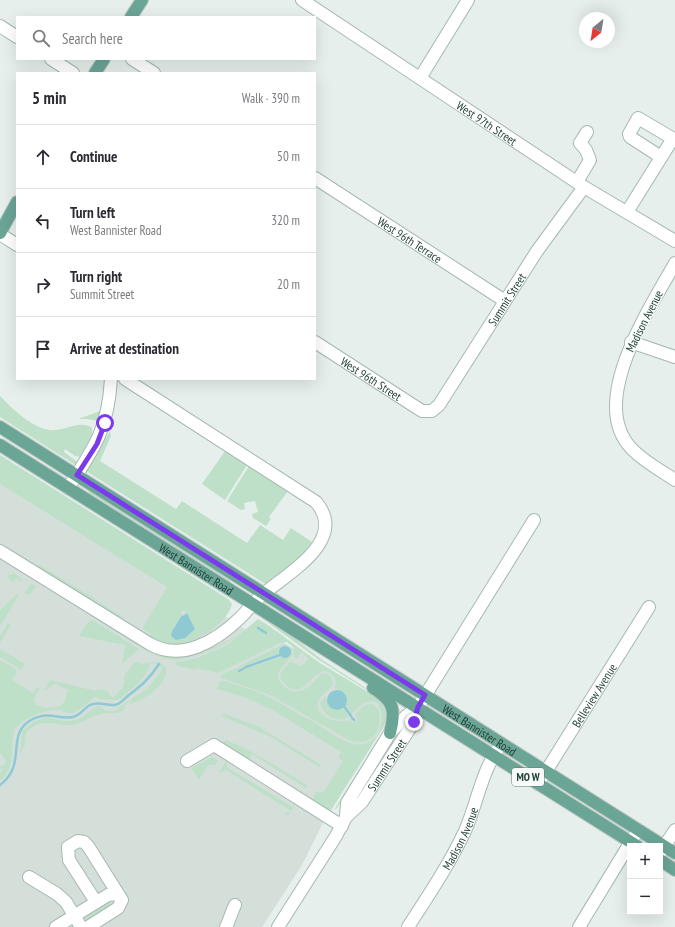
<!DOCTYPE html>
<meta charset="utf-8">
<style>
:root{--surface:#fff;--page:#f2f2f3;--text:#2b2b33;--muted:#7c7c81;--line:#e1e1e2}
body{margin:0;font-family:"PT Sans Narrow",sans-serif;background:var(--page);color:var(--text)}
.controls{position:absolute;right:12px;bottom:12px;display:grid;overflow:hidden;border-radius:0px;box-shadow:0 4px 16px #0002}
.controls button{width:36px;height:36px;display:grid;place-items:center;padding:0;border:0;border-bottom:1px solid var(--line);background:var(--surface);color:var(--text);font:20px sans-serif}
.compass{position:absolute;left:579px;top:12px;width:36px;height:36px;border-radius:50%;background:var(--surface);box-shadow:0 4px 16px #0002;rotate:210deg}
.stop{position:absolute;width:12px;height:12px;margin:-9px;border:3px solid #7c3aed;border-radius:50%;background:#fff}
.stop.end{background:#7c3aed;border-color:#fff;box-shadow:0 1px 4px #0008}
.list{margin:0;padding:0;list-style:none}
h2{display:flex;justify-content:space-between;align-items:center;height:52px;margin:0;padding:0 16px;font-size:17px}
h2 small{font-size:13px;font-weight:400;color:var(--muted)}
.list li{display:grid;grid-template-columns:26px 1fr auto;gap:12px;align-items:center;box-sizing:border-box;height:64px;padding:0 16px;border-top:1px solid var(--line)}
.list b{display:block;font-size:15px;white-space:nowrap}
.list p{margin:0;font-size:13px;white-space:nowrap;color:var(--muted)}
.list em{font-size:13px;font-style:normal;color:var(--muted)}
.icon{flex:none;width:22px;height:22px;fill:none;stroke:currentColor;stroke-width:2;stroke-linecap:round;stroke-linejoin:round}
.map{position:relative;flex:none;width:675px;height:927px;overflow:hidden}
.search{position:absolute;background:var(--surface);box-shadow:0 4px 16px #0002;left:16px;top:16px;width:300px;height:44px;display:flex;align-items:center;gap:10px;box-sizing:border-box;padding:0 14px;border-radius:0px;color:var(--muted);font-size:15px}
.panel{position:absolute;background:var(--surface);box-shadow:0 4px 16px #0002;left:16px;top:72px;width:300px;height:308px;border-radius:0px}
.map>svg:first-child{display:block}
.built{fill:#d4dfda}
.green{fill:#bfe0c8;fill-rule:evenodd}
.water{fill:#8ec9d4}
.lines{fill:none;stroke-linecap:round;stroke-linejoin:round}
.stream{stroke:#8ec9d4;stroke-width:2.5}
.minor-casing{stroke:#a8b8b2;stroke-width:14}
.major-casing{stroke:#c2cac8;stroke-width:14}
.minor{stroke:#fff;stroke-width:12}
.major{stroke:#6aa596;stroke-width:12}
.route{stroke:#7c3aed;stroke-width:5}
.labels{text-anchor:middle;dominant-baseline:central;stroke-width:3;stroke-linejoin:round;paint-order:stroke}
.shield{fill:#f7fbf9;stroke:#637a73;stroke-width:1}
.shield-label{font-size:11px;font-weight:bold;fill:#24423a}
.street-label{font-size:12px;fill:#24423a;stroke:#f7fbf9}
</style>
<div class="map">
<svg width="675" height="927" viewBox="0 0 675 927">
<rect width="100%" height="100%" fill="#e6efeb"/>
<path class="built" d="M0,458L211,607L254,635L259,627L359,690L379,706L382,710L383,725L323,823L302,865L262,927H0Z"/>
<path class="green" d="M0,396C11,408 34,429 50,430C63,432 81,419 92,428L93,438L82,457L75,456L65,449L64,452L79,463L77,466L0,417Z
M103,410L99,421L87,419H78Z
M110,431L111,436L100,461L176,509L182,501L247,543L260,525L283,540L291,528L312,542L304,557L267,585L86,471Z
M0,451L228,595L230,598L0,453Z
M225,451L247,465L225,500L202,484Z
M0,455L228,599L232,604C229,616 212,633 202,635L201,638C184,649 166,646 149,637L151,634L142,629L167,587L0,484ZM184,610L194,624L179,640L173,638V628L182,615L180,613Z
M249,466L288,491L269,517L271,519L266,526L253,518L252,514L258,512L255,501L244,503L245,509L241,510L227,501Z
M90,489L232,579L229,583L90,495L88,493Z
M38,564L98,601L96,604L84,596L85,594H80L38,567Z
M14,573L23,580L21,582L17,578L13,581L14,583L7,576Z
M31,584L36,586L30,595L24,593Z
M17,594L19,595L0,626V610Z
M99,602L123,617L120,619L98,605Z
M93,615L141,645L140,647L91,616Z
M259,616L284,630L321,659L381,698L378,697L319,660Z
M258,619C280,632 299,649 320,663C332,671 378,696 384,705C388,713 387,721 383,728L331,810L314,801L313,798L316,792H324L343,761L338,758L341,752L271,709L244,697L217,689L219,682L224,681C237,685 250,689 262,694C278,701 296,713 308,719C322,726 335,738 350,743C395,758 389,669 352,714H350L345,706C351,697 342,690 334,688L336,683L335,678L327,671C309,670 302,708 280,678L281,672L291,661L300,666L304,664L308,658L301,653L297,659L294,657V648L287,642L278,644L218,673L196,668L195,670L175,665L176,662L198,658L227,645Z
M92,620L139,649L122,664L125,645L79,636L88,622Z
M8,623L11,625L0,643V636Z
M236,636C228,643 220,646 211,650C183,661 169,665 142,648L144,647C176,667 205,653 236,636Z
M284,644L292,648L293,654L278,673C278,679 280,683 285,687C300,699 311,685 321,674H328L332,678L333,685L318,700C314,716 337,725 350,720L354,723L358,719L355,715C385,675 393,756 349,740L270,695L221,678V675L236,668H239V666ZM279,651L281,657L239,671L241,667L278,654Z
M0,649L25,664L21,670L0,657Z
M0,660L16,669V674L12,680L33,693L37,687L40,689L36,694L34,701L37,705L45,708L60,706L65,701L67,691H70L56,684L44,691L50,680L96,691L97,689L107,691L113,698L123,687L125,674L135,662L144,664C152,661 158,660 166,667C169,684 144,701 129,704L132,698L124,707L117,709V708L147,689L162,670L160,665L150,663C149,676 129,693 118,700L98,699L97,697H94C93,699 77,712 73,713C68,714 63,711 58,710C46,709 34,715 23,721C2,735 23,762 0,781V773L4,768L1,770L0,767L7,762L0,753Z
M325,696L331,708L338,710L343,708L349,717C337,724 323,715 320,703Z
M99,706L106,711H113L125,707V709C118,715 110,712 101,714C92,715 85,722 76,724C57,729 44,714 26,733L25,745L20,754L22,731C28,725 41,716 50,718C59,720 69,723 78,719C87,716 89,709 99,706Z
M223,713L259,727L320,764L321,767H319L271,737L222,716Z
M397,735L399,736L374,776L352,805Z
M378,739L379,741L337,808L334,810Z
M226,740C255,752 281,769 307,785L308,787L306,788L256,757L255,755L251,754L250,762L224,744V741Z
M212,757L217,760V762L215,765H208L199,780L191,768Z
M226,761L228,768L293,807L294,802L296,803L289,815H284L291,811L226,770L219,773Z
M111,900C112,910 95,917 87,922L85,920L84,917Z"/>
<path class="water" d="M187,613L195,629L185,638L176,640L171,636L172,631L182,615L183,616Z
M279 652a6 6 0 1 1 12 0a6 6 0 1 1-12 0Z
M327 700a10 10 0 1 1 20 0a10 10 0 1 1-20 0Z"/>
<g class="lines">
<path class="stream" d="M258,628L266,633
M239,671L246,667L280,655
M343,705L351,716
M352,718L354,720
M0,785C28,764 5,735 31,720C50,710 57,720 73,717C81,715 84,708 90,705C99,701 107,706 115,705C121,704 124,699 129,695C142,685 150,678 159,664"/>
<defs>
<g id="minor">
<path id="s1" d="M302,0L584,187L675,241"/>
<path d="M0,26L17,37"/>
<path d="M51,59L73,73"/>
<path d="M132,59L154,73"/>
<path d="M420,78L468,0"/>
<path id="s2" d="M315,178L505,301"/>
<path d="M577,182L590,160L586,150L580,143L587,132"/>
<path d="M627,212L672,140V138L638,118L629,134L630,137L661,157"/>
<path d="M0,234L17,245"/>
<path d="M675,263C651,307 587,401 631,448C643,461 660,470 675,480"/>
<path id="s3" d="M315,342L422,411H432L439,405L537,251L584,187"/>
<path d="M631,342L675,357"/>
<path d="M68,488C95,447 108,429 111,379"/>
<path d="M0,551L150,644C182,662 216,641 240,618C247,611 253,603 261,596C286,574 349,541 316,502L125,379"/>
<path d="M187,761L214,745L342,826"/>
<path id="s4" d="M538,784L649,607"/>
<path d="M346,817L347,803L390,733L406,716L418,707L534,520"/>
<path d="M660,853L675,830"/>
<path d="M29,877L57,894L66,902L81,927"/>
<path d="M96,902L69,860L68,847L78,841L84,842L88,846L120,897"/>
<path d="M56,927L108,895L116,894L120,897L122,900L118,908L88,927"/>
<path d="M226,927C230,919 231,913 235,905"/>
<path id="s5" d="M278,927L336,836L346,817L362,802L414,722L418,707"/>
<path id="s6" d="M408,927C428,896 449,865 465,831C478,801 481,772 501,744"/>
<path d="M579,927L638,830"/>
</g>
<g id="major">
<path d="M131,17L142,0"/>
<path d="M95,73L104,59"/>
<path d="M0,233L17,202"/>
<path id="s7" d="M0,427L675,853"/>
<path id="s8" d="M0,445L637,846"/>
<path d="M373,688C394,701 396,710 390,733"/>
<path d="M660,860L675,870"/>
</g>
</defs>
<use href="#minor" class="minor-casing"/>
<use href="#major" class="major-casing"/>
<use href="#minor" class="minor"/>
<use href="#major" class="major"/>
</g>
<g class="lines">
<path class="route" d="M105,423L97,444L77,475L425,695L418,707L414,722"/>
</g>
<g class="labels">
<rect class="shield" x="512" y="768" width="32" height="18" rx="3"/>
<g class="shield-label">
<text x="528" y="777">MO W</text>
</g>
<g class="street-label">
<text stroke="none"><textPath href="#s1" startOffset="222">West 97th Street</textPath></text>
<text stroke="none"><textPath href="#s2" startOffset="113">West 96th Terrace</textPath></text>
<text stroke="none"><textPath href="#s3" startOffset="272">Summit Street</textPath></text>
<text transform="translate(644 321) rotate(-63)">Madison Avenue</text>
<text stroke="none"><textPath href="#s3" startOffset="67">West 96th Street</textPath></text>
<text stroke="none"><textPath href="#s8" startOffset="232">West Bannister Road</textPath></text>
<text stroke="none"><textPath href="#s4" startOffset="105">Belleview Avenue</textPath></text>
<text stroke="none"><textPath href="#s7" startOffset="567">West Bannister Road</textPath></text>
<text stroke="none"><textPath href="#s5" startOffset="196">Summit Street</textPath></text>
<text stroke="none"><textPath href="#s6" startOffset="103">Madison Avenue</textPath></text>
</g>
</g>
</svg>
<div class="controls">
<button>+</button>
<button>−</button>
</div>
<svg class="compass" viewBox="-18 -18 36 36"><path d="M0-13l5 13h-10z" fill="#e53935"/><path d="M0 13l5-13h-10z" fill="#7c7c81"/></svg>
<div class="stop" style="left:105px;top:423px"></div>
<div class="stop end" style="left:414px;top:722px"></div>
<div class="search"><svg class="icon" aria-label="search" viewBox="0 0 24 24"><circle cx="10" cy="10" r="6"/><path d="M15 15l6 6"/></svg>Search here</div>
<section class="panel">
<h2>5 min<small>Walk · 390 m</small></h2>
<ul class="list">
<li><svg class="icon" aria-label="ahead" viewBox="0 0 24 24"><path d="M12 20V5M6 11l6-6 6 6"/></svg><div><b>Continue</b></div><em>50 m</em></li>
<li><svg class="icon" aria-label="left" viewBox="0 0 24 24"><path d="M17 20v-9H6M10 6l-5 5 5 5"/></svg><div><b>Turn left</b><p>West Bannister Road</p></div><em>320 m</em></li>
<li><svg class="icon" aria-label="right" viewBox="0 0 24 24"><path d="M7 20v-9h11M14 6l5 5-5 5"/></svg><div><b>Turn right</b><p>Summit Street</p></div><em>20 m</em></li>
<li><svg class="icon" aria-label="arrive" viewBox="0 0 24 24"><path d="M6 21V4h12l-3 4 3 4H6"/></svg><div><b>Arrive at destination</b></div></li>
</ul>
</section>
</div>
